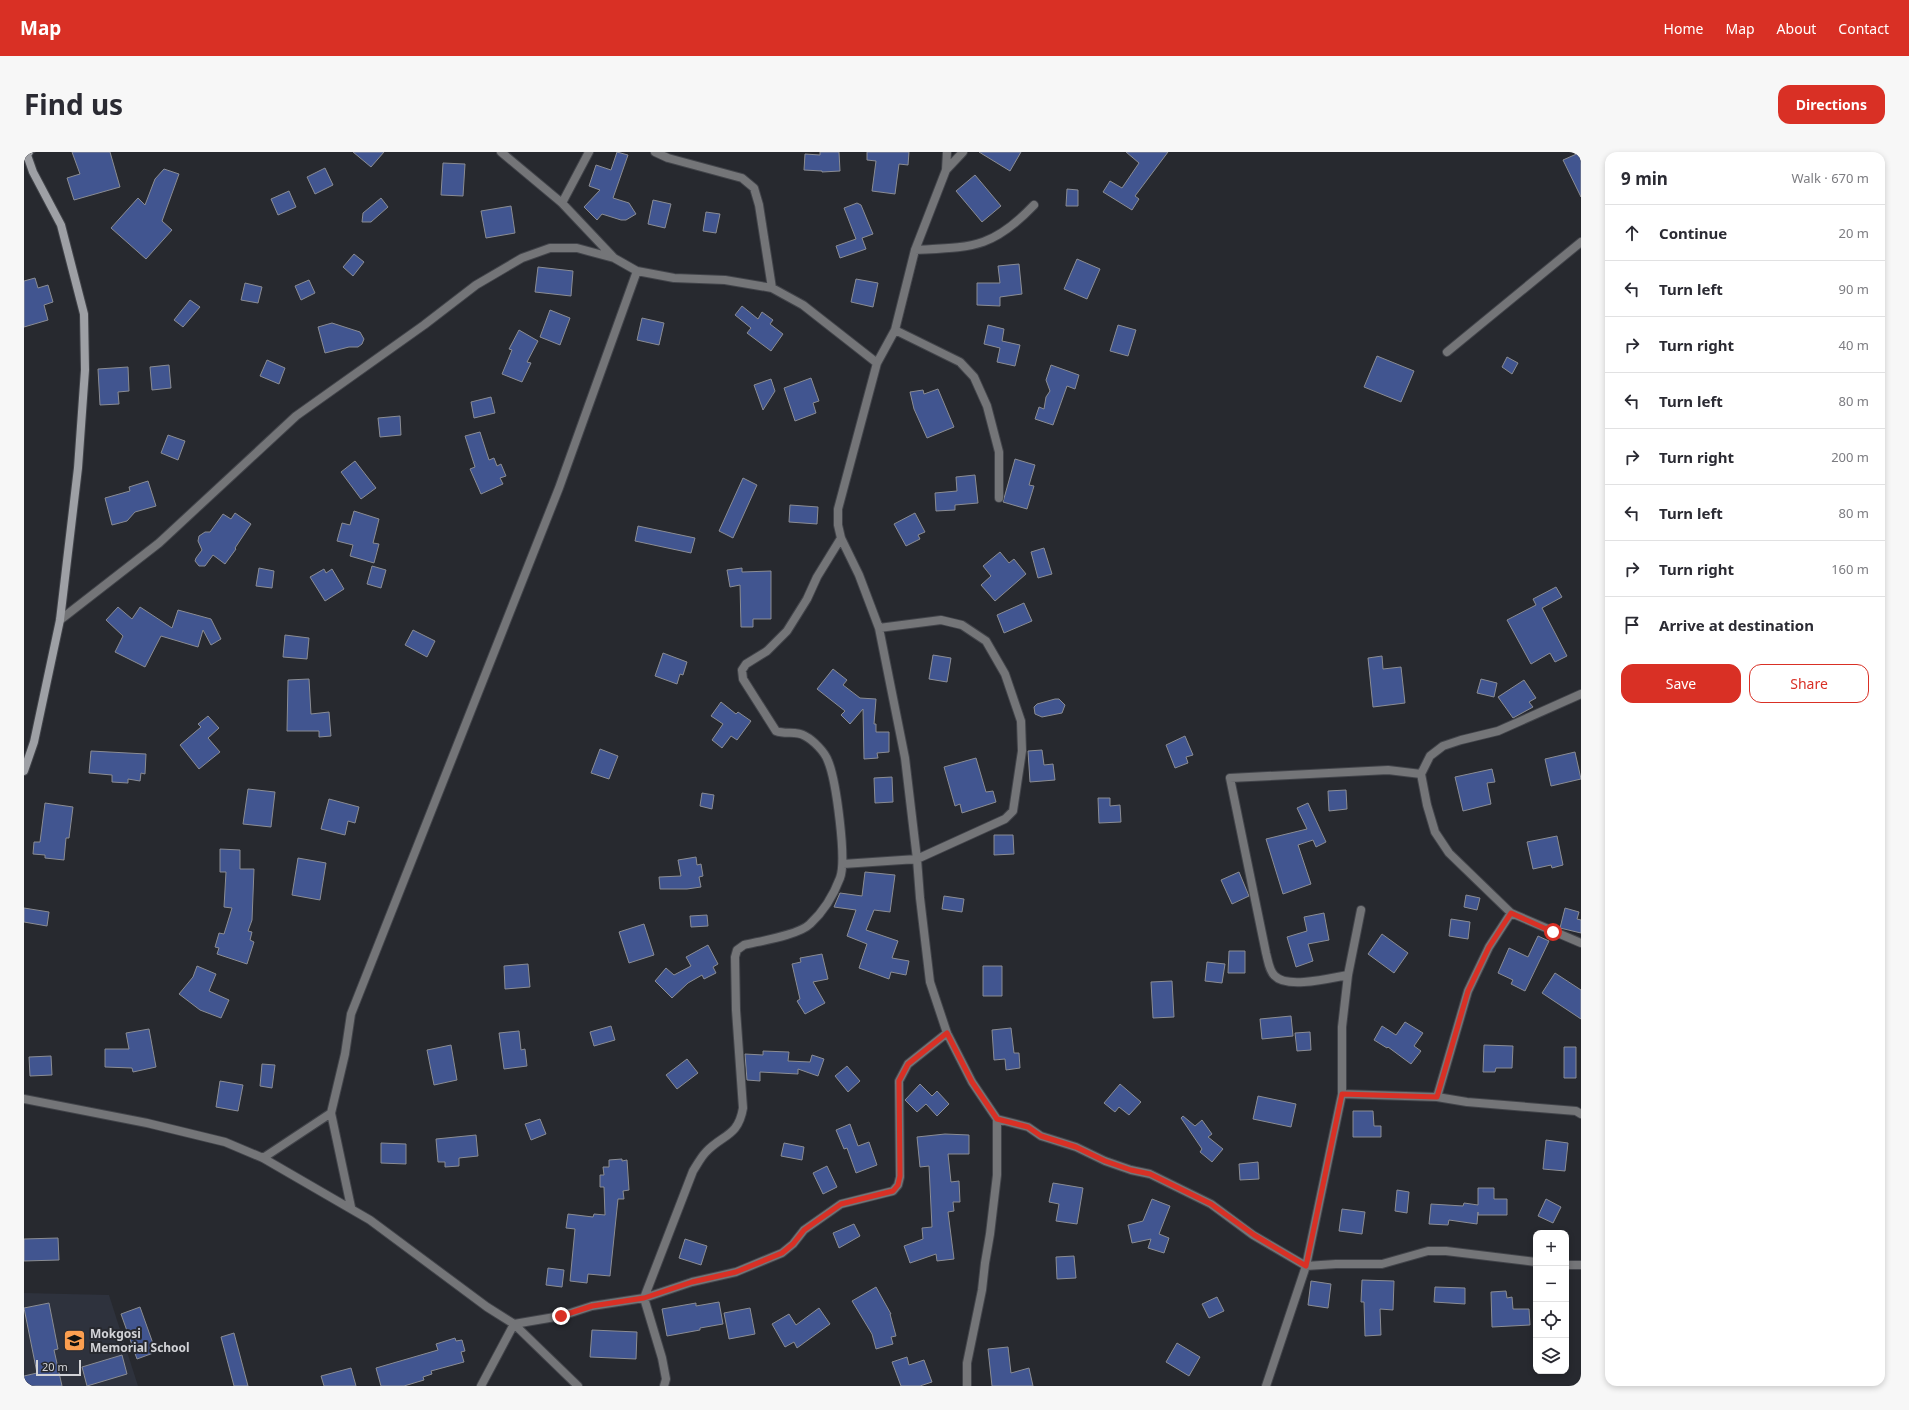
<!DOCTYPE html>
<meta charset="utf-8">
<style>
:root{--surface:#fff;--page:#f7f7f7;--text:#2b2b33;--muted:#7c7c81;--line:#e1e1e2;--accent:#d93025}
body{margin:0;font-family:"Noto Sans",sans-serif;background:var(--page);color:var(--text)}
.controls{position:absolute;right:12px;bottom:12px;display:grid;overflow:hidden;border-radius:8px;box-shadow:0 2px 6px #0003}
.controls button{width:36px;height:36px;display:grid;place-items:center;padding:0;border:0;border-bottom:1px solid var(--line);background:var(--surface);color:var(--text);font:20px sans-serif}
.scale{position:absolute;left:12px;bottom:10px;width:45px;box-sizing:border-box;padding-left:4px;border:2px solid #d2d3d7;border-top:0;font-size:11px;line-height:14px;white-space:nowrap;color:#d2d3d7;-webkit-text-stroke:3px #27292f;paint-order:stroke}
.stop{position:absolute;width:12px;height:12px;margin:-9px;border:3px solid #d93025;border-radius:50%;background:#fff}
.stop.end{background:#d93025;border-color:#fff;box-shadow:0 1px 4px #0008}
.list{margin:0;padding:0;list-style:none}
h2{display:flex;justify-content:space-between;align-items:center;height:52px;margin:0;padding:0 16px;font-size:17px}
h2 small{font-size:13px;font-weight:400;color:var(--muted)}
.list li{display:grid;grid-template-columns:26px 1fr auto;gap:12px;align-items:center;box-sizing:border-box;height:56px;padding:0 16px;border-top:1px solid var(--line)}
.list b{display:block;font-size:15px;white-space:nowrap}
.list em{font-size:13px;font-style:normal;color:var(--muted)}
.actions{display:flex;gap:8px;padding:12px 16px}
.actions a{flex:1;padding:9px 0;border:1px solid var(--accent);border-radius:12px;text-align:center;font-size:14px;color:var(--accent)}
.actions .main{background:var(--accent);color:#fff}
.icon{flex:none;width:22px;height:22px;fill:none;stroke:currentColor;stroke-width:2;stroke-linecap:round;stroke-linejoin:round}
.map{position:relative;flex:none;width:1557px;height:1234px;overflow:hidden;border-radius:12px}
header{display:flex;align-items:center;gap:24px;box-sizing:border-box;height:56px;padding:0 20px;background:var(--accent);color:#fff}
header strong{font-size:19px}
nav{display:flex;gap:22px;margin-inline-start:auto;font-size:14px}
.intro{display:flex;align-items:center;justify-content:space-between;box-sizing:border-box;height:96px;padding:0 24px}
h1{margin:0;font-size:28px}
.button{padding:10px 18px;border-radius:12px;background:var(--accent);color:#fff;font-size:14px;font-weight:700}
main{display:flex;gap:24px;padding:0 24px}
aside{flex:1;background:var(--surface);border-radius:12px;box-shadow:0 2px 6px #0003}
.map>svg:first-child{display:block}
.built{fill:#2e323d}
.building{fill:#415590;stroke:#8a8c93}
.lines{fill:none;stroke-linecap:round;stroke-linejoin:round}
.street-casing{stroke:#42444a;stroke-width:10}
.secondary-casing{stroke:#42444a;stroke-width:10}
.street{stroke:#747578;stroke-width:8}
.secondary{stroke:#9ea0a5;stroke-width:8}
.route{stroke:#d93025;stroke-width:5}
.labels{text-anchor:middle;dominant-baseline:central;stroke-width:4;stroke-linejoin:round;paint-order:stroke}
.poi-label{font-size:12px;font-weight:bold;fill:#d2d3d7;stroke:#27292f;text-anchor:start}
</style>
<header>
<strong>Map</strong>
<nav><a>Home</a><a>Map</a><a>About</a><a>Contact</a></nav>
</header>
<div class="intro"><h1>Find us</h1><a class="button">Directions</a></div>
<main>
<div class="map">
<svg width="1557" height="1234" viewBox="0 0 1557 1234">
<rect width="100%" height="100%" fill="#27292f"/>
<path class="built" d="M0,1141L85,1143L114,1234H0Z"/>
<path class="building" d="M48,0H86L96,35L50,48L43,26L56,22Z
M329,0H360L347,15Z
M593,0L604,3L589,46L605,51L612,62L602,68H597L578,62L573,68L560,55L576,38L565,34L572,13L587,18Z
M796,0H815L816,19L798,20V19L780,18L781,2L796,3Z
M843,0H885L884,13L875,12L871,42L848,39L852,9L843,8Z
M955,0H997L986,19Z
M1102,0H1144L1111,44L1115,47L1108,58L1079,40L1086,29L1098,36L1115,11Z
M1557,0V45L1539,8Z
M419,11L441,12L439,44L417,43Z
M301,16L309,33L291,42L283,25Z
M140,17L155,22L138,69L148,78L122,107L87,76L114,46L121,53L131,27Z
M951,23L977,54L958,70L932,39Z
M1043,37L1054,38V54H1042Z
M265,39L272,55L254,63L247,47Z
M357,46L364,55L347,70H338L339,61Z
M629,48L647,52L641,76L624,72Z
M833,51L837,53L849,82L838,86L842,97L816,106L812,94L832,87L820,56Z
M487,54L491,81L462,86L457,59Z
M682,60L696,62L692,81L679,79Z
M330,102L340,110L329,124L319,115Z
M1053,107L1076,117L1063,147L1040,137Z
M995,112L998,142L976,145V154L953,153V131H976L974,114Z
M514,115L549,119L547,144L511,140Z
M11,126L14,136L24,133L29,150L20,153L24,168L0,175V129Z
M832,127L854,131L849,155L827,150Z
M285,128L291,141L277,148L271,134Z
M221,131L238,135L234,151L217,148Z
M166,148L176,155L159,175L150,168Z
M718,154L734,167L738,160L749,168L746,172L759,182L747,199L723,181L727,176L711,163Z
M526,158L546,166L536,193L516,185Z
M618,166L640,171L635,193L613,188Z
M308,171L336,180L340,187L338,192L334,195H325L301,201L294,175Z
M964,173L980,177L978,189L996,193L991,214L973,210L976,196L960,192Z
M1094,173L1112,178L1104,204L1086,199Z
M495,178L514,189L503,210L507,211L498,230L478,222L488,198L485,197Z
M1353,204L1390,219L1377,250L1340,235Z
M1483,205L1494,211L1488,222L1478,215Z
M243,208L261,216L255,232L236,224Z
M145,213L147,236L128,238L126,215Z
M1027,213L1055,223L1051,237L1043,234L1029,273L1011,267L1015,255L1020,257L1022,245L1026,239L1022,228Z
M104,215L105,239L94,240L95,252L76,253L74,217Z
M787,226L795,249L789,251L792,261L771,269L760,236Z
M747,227L751,239L739,258L730,233Z
M914,237L930,275L903,286L890,257L886,240L899,238L900,242Z
M467,245L471,261L450,266L447,250Z
M376,264L377,283L356,285L354,266Z
M456,280L465,308L470,306L473,314L477,312L482,324L476,326L479,332L457,342L446,317L451,315L441,284Z
M144,283L161,289L154,308L137,301Z
M991,307L1011,313L1005,333L1010,334L1003,357L979,350Z
M331,309L352,336L337,347L317,320Z
M951,323L954,351L931,353V358L912,359L911,341L933,339L932,325Z
M719,326L733,333L709,386L695,379Z
M124,329L132,354L111,360L103,369L88,373L81,346L106,339L105,335Z
M766,353L794,355L793,372L765,370Z
M330,359L355,367L349,391L355,392L350,411L326,404L329,393L313,389L318,371L326,373Z
M211,361L227,372L211,396L212,397L201,412L189,403L181,414H175L171,409L172,406L178,398L174,389L175,384L181,380H186L199,362L207,367Z
M891,361L901,380L894,383L896,387L882,394L870,372Z
M614,374L671,386L667,401L611,389Z
M1020,396L1028,422L1014,426L1007,400Z
M976,400L985,411L990,407L1002,422L971,449L957,433L967,424L959,414Z
M348,414L362,418L357,436L343,432Z
M235,416L250,419L248,436L232,434Z
M718,416V420L747,419V467H729V475H717L716,433L706,435L703,418Z
M300,417L302,421L308,417L320,437L301,449L286,425Z
M1532,435L1538,445L1518,456L1543,504L1531,510L1526,501L1507,512L1483,468L1512,453L1509,447Z
M1000,451L1008,469L980,481L973,463Z
M94,455L108,467L116,455L148,476L154,458L187,467L197,487L187,493L179,478L174,495L137,484L121,515L91,500L99,484L82,468Z
M389,478L411,489L403,505L381,493Z
M261,483L285,486L283,507L259,505Z
M639,501L663,510L659,523L656,522L653,532L631,524Z
M909,503L927,506L923,530L905,527Z
M1358,504L1359,517L1377,515L1381,551L1349,555L1344,506Z
M809,517L823,528L819,533L836,546L852,547L850,572H852V580H865V600L853,601L854,606L840,607L839,557L826,572L817,563L821,559L793,537Z
M285,527L287,562L305,560L307,584L295,585V579H263L264,528Z
M1457,527L1473,531L1470,545L1453,541Z
M1500,528L1512,546L1505,550L1509,555L1489,566L1474,545Z
M1031,547H1035L1041,553L1038,561L1018,565L1011,562L1010,555L1013,552Z
M697,550L712,562L714,560L727,569L713,588L707,584L698,596L688,588L699,572L687,564Z
M184,564L195,576L184,586L196,600L175,617L156,593L177,575L174,572Z
M1161,584L1169,603L1162,605L1164,611L1151,616L1142,593Z
M576,597L594,604L585,627L567,621Z
M1018,598L1020,613L1029,612L1031,628L1006,630L1004,599Z
M67,599L122,602L121,622L117,621L116,629L104,627V631L88,630V623L65,621Z
M1551,600L1557,627L1527,634L1521,607Z
M952,606L962,640L969,639L972,650L938,661L936,652L931,654L920,615Z
M1468,617L1471,630L1463,631L1467,652L1439,659L1431,625Z
M868,625L869,650L851,651L850,626Z
M224,637L251,640L247,675L219,672Z
M1322,638L1323,657L1305,659L1304,639Z
M678,641L690,643L688,657L676,654Z
M1074,646H1086V654L1096,653L1097,670L1075,671Z
M305,647L335,655L331,671L324,669L321,683L297,677Z
M21,651L49,655L45,686H42L40,708L21,706V703L9,702L10,690H16Z
M1284,651L1302,690L1292,695L1289,688L1274,693L1287,732L1259,742L1242,687L1283,677L1273,656Z
M970,683H989L990,702L970,703Z
M1533,684L1539,713L1528,716L1527,713L1509,717L1503,690Z
M196,697L216,698V717H230L228,768L224,779L228,780L226,788L230,790L223,812L193,802L195,796L191,795L195,781L200,782L208,756L200,755L202,720H196Z
M672,705L673,713L677,712L679,724L675,725L677,735L663,737H636L635,725L657,724L654,708Z
M274,706L302,711L296,748L268,743Z
M841,720L871,723L866,760L850,758L842,778L874,789L868,806L885,809L882,823L867,820L865,827L835,816L843,792L823,784L832,758L810,755L816,741L838,744Z
M1215,720L1225,744L1208,752L1197,728Z
M1442,743L1456,746L1453,758L1440,755Z
M920,744L940,747L938,760L918,757Z
M0,756L25,760L23,774L0,770Z
M1541,756L1555,760L1553,767L1557,768V781L1536,776Z
M1300,761L1305,788L1284,792L1289,809L1272,815L1263,785L1283,779L1280,765Z
M683,763L684,774L667,775L666,764Z
M1427,767L1446,770L1444,787L1425,784Z
M620,772L630,803L605,811L595,780Z
M1358,782L1384,801L1370,821L1344,802Z
M1514,784L1525,789L1501,839L1487,832L1489,828L1474,821L1485,796L1504,805Z
M684,793L694,812L689,815L692,821L680,827L678,823L664,831L648,846L631,829L642,816L650,823L667,814L662,805Z
M1205,799H1221V821H1204Z
M798,802L804,827L789,830L801,851L781,862L773,849L776,847L768,812L777,810L776,806Z
M1183,810L1201,812L1198,831L1181,829Z
M504,812L506,835L481,837L480,814Z
M173,814L192,822L185,839L205,848L197,866L176,858L155,842L169,825Z
M959,814H978V844H959Z
M1531,821L1557,838V867L1518,841Z
M1148,829L1150,865L1129,866L1127,830Z
M1267,864L1269,884L1238,887L1236,867Z
M1381,870L1399,881L1390,894L1397,899L1387,912L1364,895L1363,896L1350,888L1358,874L1372,883Z
M587,874L591,888L570,894L566,880Z
M987,876L990,901H995L996,916L982,918L981,907L970,908L968,878Z
M125,877L132,915L109,920L108,916L81,915V897H105L102,881Z
M495,879L497,898L501,897L503,914L480,917L475,881Z
M1286,880L1287,898L1273,899L1271,881Z
M427,893L433,928L410,933L403,898Z
M1460,893L1489,894L1488,916H1472L1471,920H1459Z
M1540,895H1552V926H1540Z
M739,899L765,900L764,909L786,910L788,903L800,907L794,924L774,917V922L736,920V929L723,928L721,902L739,903Z
M27,904L28,923L6,924L5,905Z
M663,907L674,921L653,937L642,923Z
M238,912L251,913L248,936L236,934Z
M823,914L836,929L824,940L811,924Z
M196,929L219,933L214,959L192,955Z
M896,932L908,944L913,939L925,952L913,964L902,952L893,960L881,948Z
M1096,932L1117,950L1105,963L1095,955L1091,960L1080,951Z
M1234,944L1272,952L1267,975L1229,967Z
M1329,959H1349L1350,974H1357V985H1329Z
M1159,964L1171,974L1178,968L1188,982L1184,985L1199,997L1188,1010L1176,1000L1178,997L1157,966Z
M516,967L522,982L507,988L501,972Z
M826,972L834,994L845,990L853,1013L832,1021L823,996L820,997L812,978Z
M921,982L945,983V1002H924L927,1030L935,1029L936,1050H929L930,1059L924,1060L930,1107L913,1109L912,1102L886,1111L880,1094L899,1087L898,1076L908,1075L905,1014L896,1015L893,985Z
M452,983L454,1004L435,1006V1014L421,1015V1010H414L412,987Z
M1522,988L1544,991L1541,1019L1519,1017Z
M357,991L382,992V1012L357,1011Z
M760,991L780,995L778,1008L757,1004Z
M598,1007V1009L603,1008L605,1038L599,1039L600,1047H594L586,1124L564,1122L563,1131L546,1129L551,1077L542,1076L544,1062L569,1065L570,1062L581,1063L580,1035H576V1023H580L579,1015H585V1008Z
M1234,1010L1235,1027L1216,1028L1215,1012Z
M803,1014L813,1035L799,1042L789,1021Z
M1029,1031L1059,1036L1053,1072L1032,1069L1035,1052L1025,1050Z
M1454,1036H1470V1047H1483V1063H1454V1060L1453,1072L1425,1068L1424,1073L1405,1072L1407,1052L1439,1054L1440,1051L1454,1053Z
M1373,1038L1385,1040L1383,1061L1371,1059Z
M1128,1047L1146,1054L1135,1082L1145,1086L1140,1101L1124,1096L1127,1087L1108,1091L1104,1073L1119,1069Z
M1522,1047L1537,1055L1529,1071L1514,1064Z
M1318,1057L1341,1060L1338,1082L1315,1079Z
M830,1072L836,1084L815,1096L809,1081Z
M34,1086L35,1108L0,1109V1087Z
M661,1087L683,1094L677,1113L655,1106Z
M1050,1104L1052,1126L1033,1127L1032,1105Z
M524,1116L540,1118L538,1135L522,1133Z
M1338,1128L1370,1129L1369,1158L1356,1157L1357,1183L1341,1184L1340,1150H1337Z
M1287,1129L1307,1132L1304,1156L1284,1153Z
M852,1135L867,1162H866L872,1184L867,1185L869,1192L852,1197L848,1182L828,1149Z
M1411,1135L1441,1136V1152L1410,1150Z
M1482,1139L1483,1146L1488,1145L1489,1157H1505L1506,1173L1468,1175L1467,1140Z
M1193,1145L1200,1159L1185,1166L1178,1152Z
M695,1150L699,1172L676,1176V1178L643,1184L638,1157L672,1151V1154Z
M25,1151L34,1197L30,1198L38,1234H0V1224L13,1221L0,1156Z
M116,1155L132,1200L113,1207L97,1162Z
M726,1156L731,1182L705,1187L700,1161Z
M795,1156L806,1172L773,1196L770,1190L761,1195L748,1172L765,1162L772,1173Z
M568,1178L613,1180L612,1207L566,1205Z
M210,1181L224,1234H210L197,1185Z
M431,1186L432,1189L438,1188L441,1199L437,1200L440,1210L407,1219L408,1222L399,1225L400,1228L380,1234H357L352,1216L414,1198L412,1192Z
M1153,1191L1176,1205L1165,1224L1142,1210Z
M984,1195L987,1221L1005,1216L1009,1234H968L964,1197Z
M98,1203L103,1222L63,1234L58,1215Z
M883,1205L885,1213L900,1208L908,1230L896,1234H877L868,1210Z
M327,1216L332,1234H300L297,1224Z"/>
<g class="lines">
<defs>
<path id="street" d="M477,0L538,51L590,106L613,119L650,126L701,128L748,136L779,153L853,211
M631,0L644,6L718,26L730,36L735,53L748,136
M939,0L922,18L891,98L871,178L853,211L814,357V373L817,386L835,423L855,476L881,606L893,707L896,746L906,830L923,881L948,930L973,967V1023L966,1082L961,1111L958,1138L943,1211V1234
M922,18L923,0
M538,51L565,0
M891,98C948,95 968,97 1010,53
M871,178L936,210L950,225L963,254L975,300V346
M1423,200L1557,90
M36,468L135,391L272,264L400,173L452,133L498,106L526,96H553L590,106
M1557,542L1474,579L1437,588L1419,594L1406,604L1397,622L1403,653L1411,680L1425,701L1487,761L1557,791
M819,712L893,707L981,667L989,659L998,599L997,569L981,522L962,489L938,473L917,468L855,476
M1324,823C1307,826 1263,837 1251,824C1245,819 1244,808 1242,801L1206,626L1364,618L1397,622
M1318,942L1413,945L1443,950L1552,959L1557,962
M1413,945L1444,839L1465,795L1487,761
M0,947L123,971L201,990L239,1006L346,1068L463,1155L490,1172L554,1234
M973,967L1004,975L1017,984L1052,995L1081,1009L1107,1018L1126,1022L1187,1052L1229,1083L1282,1114L1312,1112H1358L1404,1099H1422L1512,1110
M239,1006L307,961
M327,1055L307,961L321,902L327,862L535,336L613,119
M1542,1113H1557
M457,1234L490,1172L537,1164L568,1154L620,1146L668,1130L712,1120L758,1101L769,1092L780,1078L817,1052L869,1039L874,1033L876,1025L875,929L884,912L923,881
M640,1234L642,1227L638,1206L620,1146L669,1019C673,1013 677,1005 682,1000C699,982 714,985 719,956L712,858L711,805L713,798L720,793C736,789 775,783 786,772C799,760 810,742 816,726C823,708 812,628 804,609C801,600 789,588 781,584C772,578 762,583 752,579L719,527L718,518L722,512L743,499L763,479L783,447L793,425L817,386
M1242,1234L1282,1114L1318,942V875L1324,823L1337,758"/>
<path id="secondary" d="M0,619L10,590L36,468L54,316L61,218L60,162L37,73L9,20L3,3L5,0"/>
</defs>
<use href="#street" class="street-casing"/>
<use href="#secondary" class="secondary-casing"/>
<use href="#street" class="street"/>
<use href="#secondary" class="secondary"/>
</g>
<g class="lines">
<path class="route" d="M537,1164L568,1154L620,1146L668,1130L712,1120L758,1101L769,1092L780,1078L817,1052L869,1039L874,1033L876,1024L875,929L884,912L923,881L948,930L973,967L1004,975L1017,984L1052,995L1081,1009L1107,1018L1126,1022L1187,1052L1230,1083L1282,1114L1318,942L1413,945L1444,839L1465,795L1487,761L1529,780"/>
</g>
<defs>
<symbol id="school-square" viewBox="-11 -11 22 22"><rect x="-9" y="-9" width="18" height="18" rx="4" fill="#fb9e50" stroke="#27292f"/><path d="M0-5L7-2L0 1L-7-2ZM-4 1L0 2.5L4 1V4Q0 6-4 4Z" fill="#111"/></symbol>
</defs>
<g fill-rule="evenodd">
<use href="#school-square" x="38" y="1176" width="25" height="25"/>
</g>
<g class="labels">
<g class="poi-label">
<text x="66" y="1181">Mokgosi<tspan x="66" dy="14">Memorial School</tspan></text>
</g>
</g>
</svg>
<div class="controls">
<button>+</button>
<button>−</button>
<button><svg class="icon" aria-label="locate" viewBox="0 0 24 24"><circle cx="12" cy="12" r="6"/><path d="M12 2v4M12 18v4M2 12h4M18 12h4"/></svg></button>
<button><svg class="icon" aria-label="layers" viewBox="0 0 24 24"><path d="M12 4l9 5-9 5-9-5zM3 14l9 5 9-5"/></svg></button>
</div>
<div class="scale">20 m</div>
<div class="stop" style="left:1529px;top:780px"></div>
<div class="stop end" style="left:537px;top:1164px"></div>
</div>
<aside>
<h2>9 min<small>Walk · 670 m</small></h2>
<ul class="list">
<li><svg class="icon" aria-label="ahead" viewBox="0 0 24 24"><path d="M12 20V5M6 11l6-6 6 6"/></svg><div><b>Continue</b></div><em>20 m</em></li>
<li><svg class="icon" aria-label="left" viewBox="0 0 24 24"><path d="M17 20v-9H6M10 6l-5 5 5 5"/></svg><div><b>Turn left</b></div><em>90 m</em></li>
<li><svg class="icon" aria-label="right" viewBox="0 0 24 24"><path d="M7 20v-9h11M14 6l5 5-5 5"/></svg><div><b>Turn right</b></div><em>40 m</em></li>
<li><svg class="icon" aria-label="left" viewBox="0 0 24 24"><path d="M17 20v-9H6M10 6l-5 5 5 5"/></svg><div><b>Turn left</b></div><em>80 m</em></li>
<li><svg class="icon" aria-label="right" viewBox="0 0 24 24"><path d="M7 20v-9h11M14 6l5 5-5 5"/></svg><div><b>Turn right</b></div><em>200 m</em></li>
<li><svg class="icon" aria-label="left" viewBox="0 0 24 24"><path d="M17 20v-9H6M10 6l-5 5 5 5"/></svg><div><b>Turn left</b></div><em>80 m</em></li>
<li><svg class="icon" aria-label="right" viewBox="0 0 24 24"><path d="M7 20v-9h11M14 6l5 5-5 5"/></svg><div><b>Turn right</b></div><em>160 m</em></li>
<li><svg class="icon" aria-label="arrive" viewBox="0 0 24 24"><path d="M6 21V4h12l-3 4 3 4H6"/></svg><div><b>Arrive at destination</b></div></li>
</ul>
<div class="actions"><a class="main">Save</a><a>Share</a></div>
</aside>
</main>
